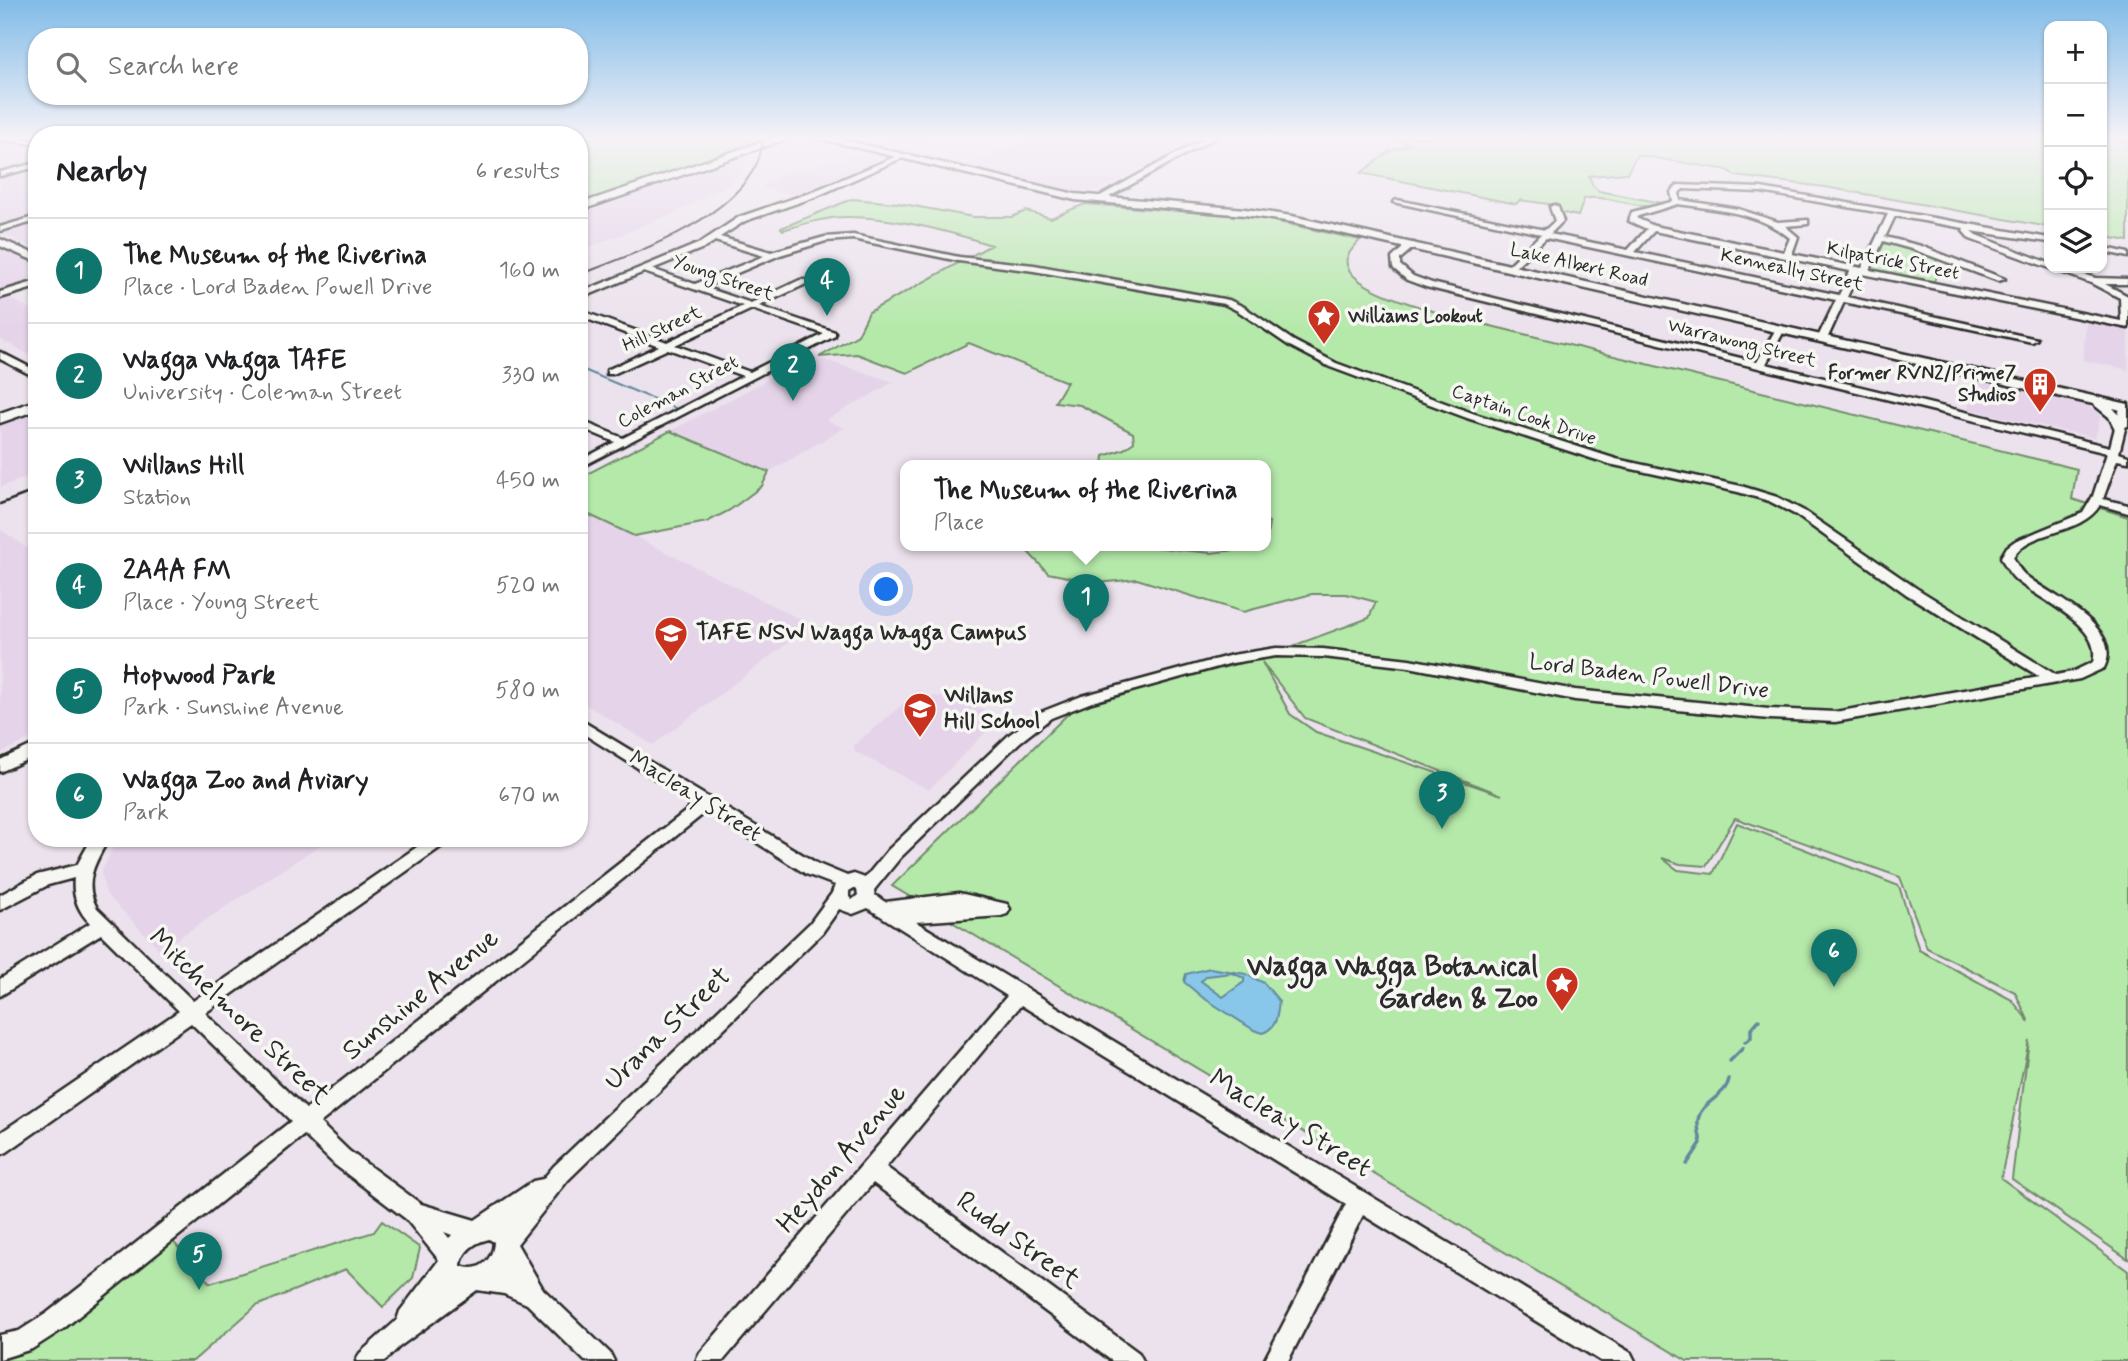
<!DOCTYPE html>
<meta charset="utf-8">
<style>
:root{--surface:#fff;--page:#f2f2f2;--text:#202124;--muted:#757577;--line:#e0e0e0;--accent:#0f766e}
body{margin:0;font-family:Mynerve,sans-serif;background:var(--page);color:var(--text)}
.controls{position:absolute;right:21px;top:21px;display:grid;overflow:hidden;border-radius:14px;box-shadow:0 2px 5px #0004}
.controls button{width:63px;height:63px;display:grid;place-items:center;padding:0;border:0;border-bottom:2px solid var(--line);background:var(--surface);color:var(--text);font:35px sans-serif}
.you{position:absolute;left:887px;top:590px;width:24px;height:24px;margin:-18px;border:5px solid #fff;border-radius:50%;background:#1a73e8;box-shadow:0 0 0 10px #1a73e833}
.badge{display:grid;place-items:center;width:46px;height:46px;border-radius:50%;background:var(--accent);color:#fff;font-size:23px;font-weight:700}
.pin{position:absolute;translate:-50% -58px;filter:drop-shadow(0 2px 4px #0008)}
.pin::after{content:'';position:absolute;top:37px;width:24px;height:21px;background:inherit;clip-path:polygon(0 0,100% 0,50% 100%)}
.popup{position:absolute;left:900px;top:460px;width:371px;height:91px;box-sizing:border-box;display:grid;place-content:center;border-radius:14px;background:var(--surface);filter:drop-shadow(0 2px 5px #0005);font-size:23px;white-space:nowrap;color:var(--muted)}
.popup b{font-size:26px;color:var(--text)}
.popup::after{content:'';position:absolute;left:50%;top:100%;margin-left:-14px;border:14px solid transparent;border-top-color:var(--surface)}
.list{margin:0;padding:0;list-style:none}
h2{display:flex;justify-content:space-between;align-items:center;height:91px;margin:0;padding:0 28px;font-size:30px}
h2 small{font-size:23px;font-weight:400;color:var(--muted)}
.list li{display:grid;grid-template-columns:46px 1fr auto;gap:21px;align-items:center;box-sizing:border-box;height:105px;padding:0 28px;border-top:2px solid var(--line)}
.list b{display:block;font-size:26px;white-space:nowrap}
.list p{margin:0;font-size:23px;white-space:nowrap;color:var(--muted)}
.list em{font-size:23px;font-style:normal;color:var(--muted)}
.icon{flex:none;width:38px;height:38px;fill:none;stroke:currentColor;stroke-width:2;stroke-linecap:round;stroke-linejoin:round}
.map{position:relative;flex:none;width:2128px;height:1361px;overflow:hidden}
.search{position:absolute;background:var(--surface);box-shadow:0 2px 5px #0004;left:28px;top:28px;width:560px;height:77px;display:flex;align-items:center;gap:18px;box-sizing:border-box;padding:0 24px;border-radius:28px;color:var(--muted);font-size:26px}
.panel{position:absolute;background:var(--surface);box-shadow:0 2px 5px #0004;left:28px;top:126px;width:560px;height:721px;border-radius:28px}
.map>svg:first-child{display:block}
.built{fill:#e5d4e9}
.green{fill:#b5e9aa;stroke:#708a6a;stroke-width:2;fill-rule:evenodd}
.water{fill:#88c7e9;stroke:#63899d;stroke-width:2;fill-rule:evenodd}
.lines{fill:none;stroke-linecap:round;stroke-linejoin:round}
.stream-far1{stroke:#63899d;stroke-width:2}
.stream{stroke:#63899d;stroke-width:3.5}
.minor-casing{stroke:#2b2b2b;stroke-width:5}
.major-casing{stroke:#2b2b2b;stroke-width:5}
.highway-casing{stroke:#2b2b2b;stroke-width:5}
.minor{fill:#f6f6f2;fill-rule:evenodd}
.major{fill:#f6f6f2;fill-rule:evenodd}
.highway{fill:#f6f6f2;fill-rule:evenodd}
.rail-far1{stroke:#2b2b2b;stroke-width:2}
.rail{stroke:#2b2b2b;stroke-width:2.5}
.labels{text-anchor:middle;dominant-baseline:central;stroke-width:7;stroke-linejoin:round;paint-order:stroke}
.far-street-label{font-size:19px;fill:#2b2b2b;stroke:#f6f6f2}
.far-poi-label{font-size:19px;font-weight:bold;fill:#2b2b2b;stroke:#f6f6f2;text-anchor:start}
.poi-label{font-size:23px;font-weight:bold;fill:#2b2b2b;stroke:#f6f6f2;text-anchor:start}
.street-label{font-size:23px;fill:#2b2b2b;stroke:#f6f6f2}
.near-poi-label{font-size:28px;font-weight:bold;fill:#2b2b2b;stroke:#f6f6f2;text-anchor:end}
.near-street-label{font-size:28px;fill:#2b2b2b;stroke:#f6f6f2}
</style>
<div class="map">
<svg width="2128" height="1361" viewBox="0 0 2128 1361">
<rect width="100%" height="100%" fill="#ece2ed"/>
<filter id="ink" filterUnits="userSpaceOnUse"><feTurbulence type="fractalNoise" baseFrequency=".0143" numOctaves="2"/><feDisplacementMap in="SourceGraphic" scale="14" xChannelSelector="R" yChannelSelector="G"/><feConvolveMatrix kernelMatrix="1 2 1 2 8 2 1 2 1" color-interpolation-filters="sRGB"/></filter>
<g filter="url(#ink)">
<path class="built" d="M887,137H978L886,147L870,144Z
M1029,137H1203L1089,196L964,166Z
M0,140L37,145V162L0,171Z
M864,154H875L887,159L816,191L791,195L761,187L785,172Z
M746,155L745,166L730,184L666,217L579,251V215Z
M37,167V214L0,224V177Z
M37,222V250L0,232Z
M0,248L37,265V279L0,290Z
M8,298L37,312V359L0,339V300Z
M2086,320L2128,328V370L2083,360Z
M813,356L894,382L826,420L844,428L769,472L670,431Z
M1975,378L2065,398L2089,406L2101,416L2095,438L1968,409Z
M37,409V473L1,487L0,423Z
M579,510L634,536L812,625L653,745L579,701Z
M0,529L37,555V735L0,754Z
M933,696L953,698L985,710L987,720L985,733L929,790L855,752L854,745L903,704Z
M118,838H331L160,950L106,894L101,872Z"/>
<path class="green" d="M579,137H760L762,140L579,205Z
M1390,137H2049V227L1825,187L1735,176L1728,170L1637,155L1627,173L1589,176L1593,186L1599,191L1667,204C1640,213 1612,193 1584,199L1578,216L1559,212L1556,205L1520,200L1516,204L1361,173L1390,151L1410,144Z
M2102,137H2128V241L2102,236Z
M852,199L898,203L973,217H1012L1026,211L1051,218L1085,204L1255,217L1360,240C1356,245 1349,251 1347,258C1340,287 1423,307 1442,314L2077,469L2072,499L2128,517V1259L2012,1179L2029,1040L2001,1178L2128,1271V1361H1687L892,886L1076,706L1260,658L1369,618L1376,602L1346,594H1312L1243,612L1137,579L1098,583L1048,573L1028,552L1048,546H1143L1211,553L1266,546L1269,522L1266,521V466H1103L1104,456L1124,449L1134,442L1133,433L1080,405L1055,402L1067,382L969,343L907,373L857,354L819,357L858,335L869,312L991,245C948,231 893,217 847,217C825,217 804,224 783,230L781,228ZM1262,662L1305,718L1502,795L1316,732L1290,714ZM1735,818L1900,877L1927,948L2015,992L2029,1022L2012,1000L1919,950L1899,886L1737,823L1713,874L1678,870L1662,858L1680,864L1706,866Z
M1883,241L1936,256L1937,273L1933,284L1872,270Z
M670,431L769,472L762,486L730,510L707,522L634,536L579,510V478Z
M382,1221L420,1248L413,1278L383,1307L346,1269L256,1306L193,1361H0V1355L169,1237L210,1283L374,1232Z"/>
<path class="water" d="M1210,968L1246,974L1264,983L1279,1001C1277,1015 1278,1027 1263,1033L1254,1030L1202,997L1184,982L1186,974ZM1232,973L1244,978V982L1223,997L1201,981L1207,976Z"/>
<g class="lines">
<path class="stream-far1" d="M579,368L675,408"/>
<path class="stream" d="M1745,1042L1751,1038V1029L1759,1020
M1730,1061L1743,1048
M1687,1164L1701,1143C1700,1136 1697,1127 1698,1120C1701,1101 1726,1097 1729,1079"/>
<defs>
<path id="minor" d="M0,137L37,140V144L0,140Z
M1207,137H1216L1100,202L1093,200Z
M902,154L904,157L815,197L745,221L720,237L771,252L825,237L853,235L959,257L1034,265L1229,300L1244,307L1294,341L1336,363L1475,414L1616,459L1741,486L1777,497L1804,511L1916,588L2056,675L2072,672L2093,662C2104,626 2038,599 2016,580C2008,573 2005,565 2001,557L2007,547L2015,541L2083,513L2093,496L2107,453L1426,287L1407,280L1393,268L1392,258L1408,243H1414V247L1400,259V265L1413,276L1432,283L1757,362L1777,327H1783L1785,329L1766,364L2110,447L2120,408L2128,406V417L2119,453L2128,456V462L2117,460L2103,499L2128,505V513L2100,505C2080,537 2030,528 2013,557C2017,564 2019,570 2025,575C2050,596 2125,626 2104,668L2080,679L1835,722L1769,719L1575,700L1409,667L1323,657L1276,656L1232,663L1092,702L1051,718L1020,742L900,858L874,890L875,895L885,902L959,893L1007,904L1010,909L1007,914L1001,916L916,922L1631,1353L1635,1361H1601L1363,1215L1288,1361H1264L1346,1204L1021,1005L886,1167L1139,1353L1143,1361H1112L873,1183L723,1361H696L700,1353L1007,996L868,908L853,914L839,909L822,933L568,1180L517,1244L543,1289L610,1353L614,1361H585L527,1304L504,1294L477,1290L399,1347L385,1361H356L360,1353L397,1320L400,1311L439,1260L406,1219L335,1165L304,1135L63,1329L32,1349L0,1359V1335L19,1331L47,1313L291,1121L191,1023L7,1152L0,1155V1133L179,1011L101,934L0,996V979L90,923C78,911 72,895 74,878L48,885L0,910V895L37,875L77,865L92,838H109C96,861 82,882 97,908L193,1001L430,838H450L448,842L205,1013L306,1109L695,804L579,731V719L818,864L847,876L854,874L865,878L888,850L1010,734L1041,712L1082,696L1232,655L1276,648L1323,649L1409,659L1575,690L1769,709L1835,712L2040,677L1906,594L1796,515L1769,501L1738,492L1609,464L1467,418L1330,367L1288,345L1238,311L1224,304L1034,271L959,261L853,239L826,241L780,255L704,287L751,303L800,280H806V284L759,306L835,332V336L579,468V461L615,442L579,427V420L623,438L743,376L668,349L613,374H607V370L659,346L579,316V310L667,342L743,306L644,272L579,299V293L700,243L739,217L809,193ZM715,241L764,256L695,284L652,269L706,247ZM752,309L824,334L750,372L675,345ZM707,811L806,874L835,885L832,893L810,923L554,1166L543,1179L533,1181L475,1220L421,1204L349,1151L320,1123ZM854,888L857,890L858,895L852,900L849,897V891ZM444,1232L452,1235L449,1238ZM489,1239L494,1242C493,1260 480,1273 461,1266C462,1251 475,1242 489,1239Z
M37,163V167L0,176V172Z
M1678,185L1761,188L2049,238V242L1971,231L1976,235L2049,263V268H2063L2095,278L2128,279L2127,284H2105L2128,296V328L1858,273L1847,297L2037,339L2032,342L1844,302L1827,339L1822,342L1817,339L1836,300L1546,238L1511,271L1508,270V266L1541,234L1393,202L1397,200L1545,230L1555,221L1550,207L1554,205L1558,207L1563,221L1550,234L1628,250L1647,229L1629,221L1632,212L1671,202L1673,201L1671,192ZM1683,189L1761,192L1888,214L1862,268L1792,254L1798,237L1785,226L1808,224V220L1778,222L1738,209L1680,200L1679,193ZM1678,204C1718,210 1758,212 1790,238L1784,252L1654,226L1636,218L1638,216ZM1895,216L1964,228L1963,231L1970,239L2091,283L2120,298L2121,321L1870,270L1883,241L1915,250L1998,281L2005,279L1921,246L1885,237ZM1654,231L1850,271L1839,295L1635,252Z
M37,216V221L0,231V227Z
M2102,247L2128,253V257L2102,251Z
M37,281V287L0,298V292Z
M0,352L37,371V378L0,359Z
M37,743V755L0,772V760Z"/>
<path id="major" d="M814,137H831L1075,194L1245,209L1292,216L2128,404V412L2113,408L2122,418L2128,416V426L2115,429L2109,417L2093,404L1292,222L1245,215L1075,200Z
M0,239L37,255V262L0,246Z"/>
<path id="highway" d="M776,137H792L579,211V204Z
M37,400V410L0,423V413Z"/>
</defs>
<use href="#minor" class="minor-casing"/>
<use href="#major" class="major-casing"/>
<use href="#highway" class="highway-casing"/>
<use href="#minor" class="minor"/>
<use href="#major" class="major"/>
<use href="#highway" class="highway"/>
<path class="rail-far1" d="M579,275C635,253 730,221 757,163C761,155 762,145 764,137"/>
<path class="rail" d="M0,504L37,490"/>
</g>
</g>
<linearGradient id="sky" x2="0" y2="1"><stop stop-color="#81bce8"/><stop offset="0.42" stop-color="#f6f2f7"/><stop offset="1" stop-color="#f6f2f7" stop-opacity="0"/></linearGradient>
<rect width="2128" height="328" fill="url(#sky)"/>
<defs>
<symbol id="sight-pin" viewBox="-11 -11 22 30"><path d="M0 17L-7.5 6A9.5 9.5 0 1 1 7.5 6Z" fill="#c8321e" stroke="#f6f6f2"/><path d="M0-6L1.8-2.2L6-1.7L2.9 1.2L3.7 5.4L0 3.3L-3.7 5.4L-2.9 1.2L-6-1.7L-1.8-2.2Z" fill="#fff"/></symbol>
<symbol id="building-pin" viewBox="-11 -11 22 30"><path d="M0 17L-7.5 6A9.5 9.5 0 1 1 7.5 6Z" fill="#c8321e" stroke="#f6f6f2"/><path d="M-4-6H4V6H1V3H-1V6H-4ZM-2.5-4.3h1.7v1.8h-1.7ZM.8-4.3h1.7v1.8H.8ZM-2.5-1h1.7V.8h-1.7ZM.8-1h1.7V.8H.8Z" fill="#fff"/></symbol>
<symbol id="university-pin" viewBox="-11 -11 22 30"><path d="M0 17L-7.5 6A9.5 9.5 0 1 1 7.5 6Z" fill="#c8321e" stroke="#f6f6f2"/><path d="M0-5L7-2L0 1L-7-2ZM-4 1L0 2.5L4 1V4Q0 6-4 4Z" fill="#fff"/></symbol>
<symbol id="school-pin" viewBox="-11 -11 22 30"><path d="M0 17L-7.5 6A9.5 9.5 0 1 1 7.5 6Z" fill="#c8321e" stroke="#f6f6f2"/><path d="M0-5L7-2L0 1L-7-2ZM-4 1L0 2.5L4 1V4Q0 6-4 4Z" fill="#fff"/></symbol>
</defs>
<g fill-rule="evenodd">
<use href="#sight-pin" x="1305" y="297" width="38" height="52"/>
<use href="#building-pin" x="2021" y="365" width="38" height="52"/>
<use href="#university-pin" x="652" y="614" width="38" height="52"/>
<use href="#school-pin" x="901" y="690" width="38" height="52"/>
<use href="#sight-pin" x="1543" y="964" width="38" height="52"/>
</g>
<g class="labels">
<g class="far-street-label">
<text transform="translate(1893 261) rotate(11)">Kilpatrick Street</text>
<text transform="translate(1579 265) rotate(13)">Lake Albert Road</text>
<text transform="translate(1792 270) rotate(12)">Kenneally Street</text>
<text transform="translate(723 278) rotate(19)">Young Street</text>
<text transform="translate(662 329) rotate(-25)">Hill Street</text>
<text transform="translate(1742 343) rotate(14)">Warrawong Street</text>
<text transform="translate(678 392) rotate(-28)">Coleman Street</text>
<text transform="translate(1524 415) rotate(19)">Captain Cook Drive</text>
</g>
<g class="far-poi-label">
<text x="1348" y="316">Williams Lookout</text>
<text x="2016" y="373" text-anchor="end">Former RVN2/Prime7<tspan x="2016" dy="22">Studios</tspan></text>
</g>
<g class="poi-label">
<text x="696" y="633">TAFE NSW Wagga Wagga Campus</text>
<text x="944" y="696">Willans<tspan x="944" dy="26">Hill School</tspan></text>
</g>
<g class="street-label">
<text transform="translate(1649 677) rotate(7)">Lord Baden Powell Drive</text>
<text transform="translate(695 797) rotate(32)">Macleay Street</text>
</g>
<g class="near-poi-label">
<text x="1538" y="967">Wagga Wagga Botanical<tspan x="1538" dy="32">Garden &amp; Zoo</tspan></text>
</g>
<g class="near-street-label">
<text transform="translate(421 995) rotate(-39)">Sunshine Avenue</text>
<text transform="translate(239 1017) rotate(44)">Mitchelmore Street</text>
<text transform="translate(668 1029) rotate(-44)">Urana Street</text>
<text transform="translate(1290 1124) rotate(31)">Macleay Street</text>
<text transform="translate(842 1159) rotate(-50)">Heydon Avenue</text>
<text transform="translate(1018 1241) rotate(36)">Rudd Street</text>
</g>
</g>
</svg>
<div class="controls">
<button>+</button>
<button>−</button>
<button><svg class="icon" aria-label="locate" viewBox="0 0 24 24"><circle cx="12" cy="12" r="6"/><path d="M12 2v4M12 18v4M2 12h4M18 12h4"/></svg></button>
<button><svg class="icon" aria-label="layers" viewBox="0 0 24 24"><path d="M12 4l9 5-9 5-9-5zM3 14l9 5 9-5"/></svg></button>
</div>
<div class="you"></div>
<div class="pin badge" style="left:1086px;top:632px">1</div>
<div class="popup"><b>The Museum of the Riverina</b>Place</div>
<div class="pin badge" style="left:793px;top:401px">2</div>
<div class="pin badge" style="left:1442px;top:829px">3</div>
<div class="pin badge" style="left:827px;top:316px">4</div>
<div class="pin badge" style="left:199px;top:1290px">5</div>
<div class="pin badge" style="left:1834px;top:987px">6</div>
<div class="search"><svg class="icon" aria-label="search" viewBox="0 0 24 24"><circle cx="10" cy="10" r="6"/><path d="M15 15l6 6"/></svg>Search here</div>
<section class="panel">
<h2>Nearby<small>6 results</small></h2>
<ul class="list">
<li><span class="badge">1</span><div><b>The Museum of the Riverina</b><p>Place · Lord Baden Powell Drive</p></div><em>160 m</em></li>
<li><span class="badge">2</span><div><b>Wagga Wagga TAFE</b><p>University · Coleman Street</p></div><em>330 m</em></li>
<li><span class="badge">3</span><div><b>Willans Hill</b><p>Station</p></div><em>450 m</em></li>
<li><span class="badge">4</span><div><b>2AAA FM</b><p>Place · Young Street</p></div><em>520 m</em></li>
<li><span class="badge">5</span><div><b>Hopwood Park</b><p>Park · Sunshine Avenue</p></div><em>580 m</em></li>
<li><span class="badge">6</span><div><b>Wagga Zoo and Aviary</b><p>Park</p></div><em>670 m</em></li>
</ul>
</section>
</div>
